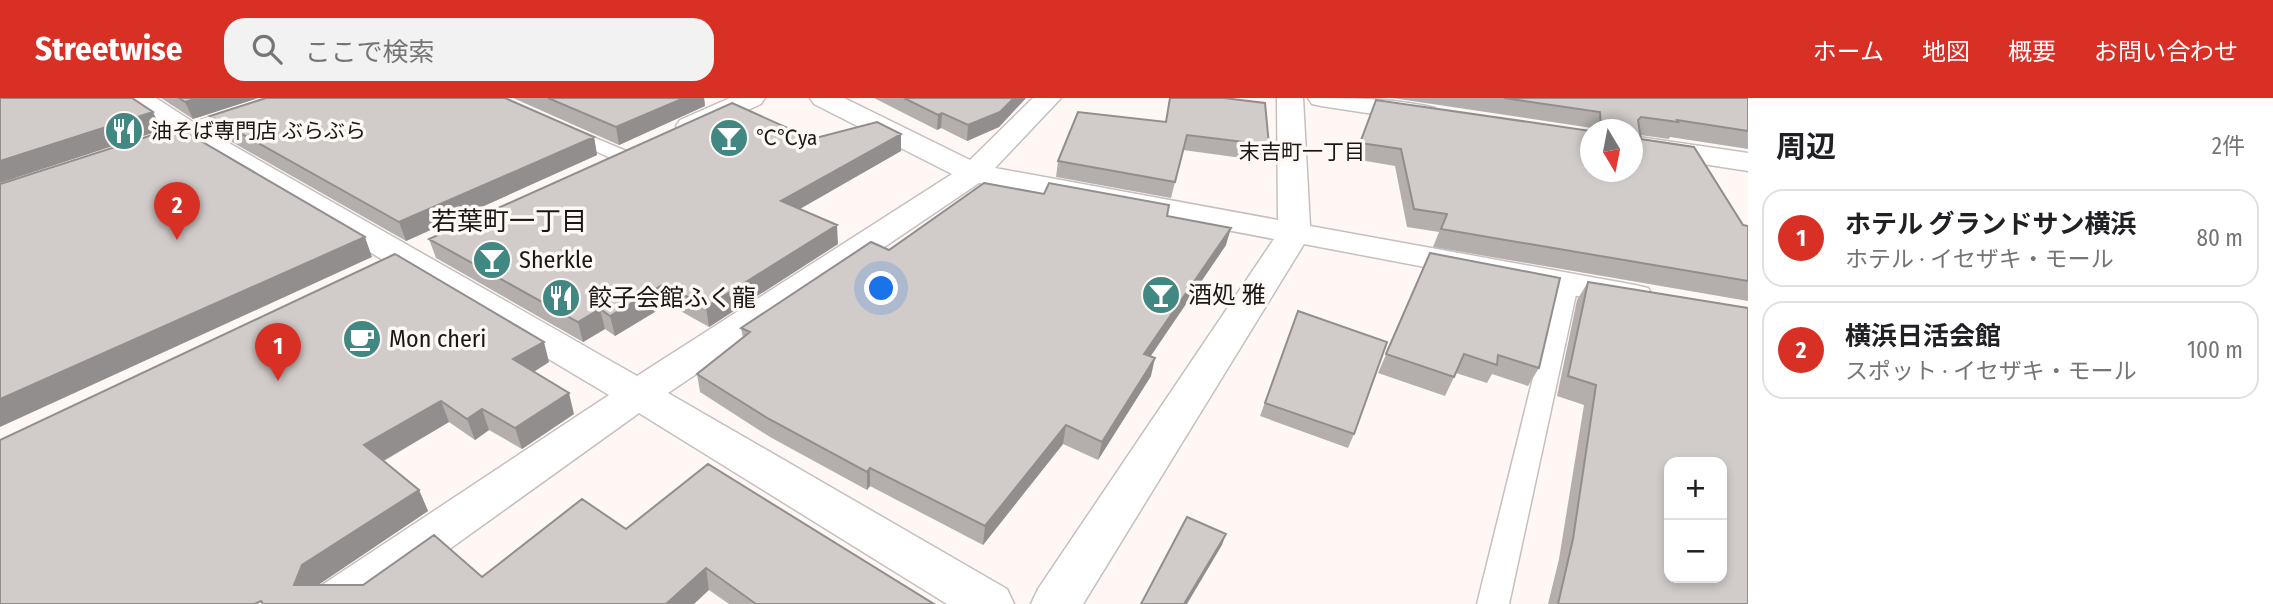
<!DOCTYPE html>
<html lang="ja">
<meta charset="utf-8">
<style>
:root{--surface:#fff;--page:#f2f2f2;--text:#202124;--muted:#757577;--line:#e0e0e0;--accent:#d93025}
body{margin:0;font-family:"Fira Sans Condensed","Noto Sans JP",sans-serif;background:var(--page);color:var(--text)}
.controls{position:absolute;right:21px;bottom:21px;display:grid;overflow:hidden;border-radius:14px;box-shadow:0 4px 10px #0003}
.controls button{width:63px;height:63px;display:grid;place-items:center;padding:0;border:0;border-bottom:2px solid var(--line);background:var(--surface);color:var(--text);font:35px sans-serif}
.compass{position:absolute;left:1580px;top:21px;width:63px;height:63px;border-radius:50%;background:var(--surface);box-shadow:0 4px 10px #0003;rotate:170deg}
.you{position:absolute;left:882px;top:191px;width:24px;height:24px;margin:-18px;border:5px solid #fff;border-radius:50%;background:#1a73e8;box-shadow:0 0 0 10px #1a73e833}
.badge{display:grid;place-items:center;width:46px;height:46px;border-radius:50%;background:var(--accent);color:#fff;font-size:23px;font-weight:700}
.pin{position:absolute;translate:-50% -58px;filter:drop-shadow(0 2px 4px #0008)}
.pin::after{content:'';position:absolute;top:37px;width:24px;height:21px;background:inherit;clip-path:polygon(0 0,100% 0,50% 100%)}
.list{margin:0;padding:0;list-style:none}
h2{display:flex;justify-content:space-between;align-items:center;height:91px;margin:0;padding:0 28px;font-size:30px}
h2 small{font-size:23px;font-weight:400;color:var(--muted)}
.list li{display:grid;grid-template-columns:46px 1fr auto;gap:21px;align-items:center;box-sizing:border-box;height:98px;margin:0 14px 14px;padding:0 14px;border:2px solid var(--line);border-radius:21px}
.list b{display:block;font-size:26px;white-space:nowrap}
.list p{margin:0;font-size:23px;white-space:nowrap;color:var(--muted)}
.list em{font-size:23px;font-style:normal;color:var(--muted)}
.icon{flex:none;width:38px;height:38px;fill:none;stroke:currentColor;stroke-width:2;stroke-linecap:round;stroke-linejoin:round}
.map{position:relative;flex:none;width:1748px;height:506px;overflow:hidden}
header{display:flex;align-items:center;gap:42px;box-sizing:border-box;height:98px;padding:0 35px;background:var(--accent);color:#fff}
header strong{font-size:33px}
nav{display:flex;gap:38px;margin-inline-start:auto;font-size:24px}
.search{width:490px;height:63px;background:var(--page);display:flex;align-items:center;gap:18px;box-sizing:border-box;padding:0 24px;border-radius:21px;color:var(--muted);font-size:26px}
main{display:flex}
aside{flex:1;background:var(--surface)}
.map>svg:first-child{display:block}
.lines{fill:none;stroke-linecap:round;stroke-linejoin:round}
.service-casing{stroke:#c6bfbd;stroke-width:3}
.pedestrian-casing{stroke:#c6bfbd;stroke-width:2}
.minor-casing{stroke:#c6bfbd;stroke-width:3}
.service{fill:#fff;fill-rule:evenodd}
.pedestrian{fill:#fff;fill-rule:evenodd}
.minor{fill:#fff;fill-rule:evenodd}
.wall{fill:#b4afad}
.shaded-wall{fill:#928e8d}
.building{fill:#d1cbc9;stroke:#928e8d;stroke-width:2;fill-rule:evenodd}
.labels{text-anchor:middle;dominant-baseline:central;stroke-width:7;stroke-linejoin:round;paint-order:stroke}
.far-poi-label{font-size:21px;fill:#1a1817;stroke:#fef7f4;text-anchor:start}
.far-neighbourhood-label{font-size:21px;fill:#1a1817;stroke:#fef7f4}
.poi-label{font-size:24px;fill:#1a1817;stroke:#fef7f4;text-anchor:start}
.neighbourhood-label{font-size:26px;fill:#1a1817;stroke:#fef7f4}
</style>
<header>
<strong>Streetwise</strong>
<div class="search"><svg class="icon" aria-label="search" viewBox="0 0 24 24"><circle cx="10" cy="10" r="6"/><path d="M15 15l6 6"/></svg>ここで検索</div>
<nav><a>ホーム</a><a>地図</a><a>概要</a><a>お問い合わせ</a></nav>
</header>
<main>
<div class="map">
<svg width="1748" height="506" viewBox="0 0 1748 506">
<rect width="100%" height="100%" fill="#fef7f4"/>
<g class="lines">
<defs>
<path id="service" d="M564,27L631,55L633,59L631,63H617L558,36L555,32Z
M1567,180L1575,182L1578,187L1509,506H1477L1556,187L1559,182Z"/>
<path id="pedestrian" d="M266,0H303L300,5L164,52L154,54L144,52L140,46L144,40Z"/>
<path id="minor" d="M125,0H156L199,28L637,278L952,76L814,6L810,0H844L970,62L1033,0H1061L995,70L1278,122L1277,0H1303L1310,128L1635,187L1648,190L1653,198L1648,206L1635,209L1304,146L1083,506H1031L1038,491L1274,141L979,85L668,295L1007,491L1014,506H947L639,315L373,506H309L316,491L609,297L179,40L129,6Z
M730,0H765L761,6L700,34L690,36L680,34L676,28L680,22Z
M1308,0C1351,0 1393,0 1435,10L1439,16L1435,22L1426,24L1321,8L1312,6Z
M1632,38L1748,55V73L1632,55Z"/>
</defs>
<use href="#service" class="service-casing"/>
<use href="#pedestrian" class="pedestrian-casing"/>
<use href="#minor" class="minor-casing"/>
<use href="#service" class="service"/>
<use href="#pedestrian" class="pedestrian"/>
<use href="#minor" class="minor"/>
</g>
<path class="wall" d="M161,0H258L193,21Z
M513,0H704L705,8L619,47Z
M874,0H1026L999,29L967,43L941,30L937,32Z
M1392,0H1748V51L1670,39L1669,41L1640,37L1641,41L1743,127L1748,128V203L1433,149L1439,134L1407,129L1395,68L1354,61L1376,2L1591,74L1633,32H1592V30Z
M1078,14L1269,47L1264,63L1183,52L1171,100L1056,79L1058,63Z
M210,18L594,39L597,57L406,143L218,36Z
M812,41L901,53L800,111L838,146L709,229L668,206L615,238L605,231L583,244L436,160L429,141Z
M1044,96L1167,118L1226,147L1150,258L1151,278L1098,362L1063,346L983,447L870,388L867,392L770,339L700,294L697,276L743,240L741,230L889,152Z
M1430,155L1539,270L1528,288L1492,276L1487,285L1456,275L1445,298L1378,275Z
M1588,184L1748,506H1548L1559,461L1584,307L1557,298L1577,202Z
M1298,213L1354,336L1348,350L1260,318Z
M549,264L534,274L574,316L522,351L489,332L475,342L449,324L384,363L419,392L428,413L318,487H363L482,479L626,431L934,506H729L709,492L0,506V342Z"/>
<path class="shaded-wall" d="M198,0H258L193,21L185,4Z
M684,0H704L705,8L619,47L616,29Z
M1014,0H1026L999,29L967,43L968,27Z
M153,14L162,32L0,85V63Z
M942,15L941,30L937,32L938,17Z
M901,36V53L782,121L781,103Z
M594,39L597,57L406,143L399,124Z
M837,127L838,146L709,229L706,209Z
M1231,130L1226,147L1140,274L1144,256Z
M365,139L372,159L0,329V301Z
M664,186L668,206L615,238L610,218Z
M600,211L605,231L583,244L578,224Z
M544,244L549,264L520,282L513,261Z
M1155,260L1151,278L1098,362L1102,344Z
M569,295L574,316L522,351L515,330Z
M441,303L449,324L374,368L364,347Z
M482,311L489,332L475,342L467,321Z
M1066,327L1063,346L983,447L985,428Z
M870,370V388L867,392V374Z
M419,392L428,413L315,489L294,487L302,467Z
M1226,436L1222,447L1187,506H1184Z
M706,470L709,492L694,506H666Z"/>
<path class="building" d="M0,0H132L153,14L0,63Z
M179,0H198L185,4Z
M266,0H505L594,39L399,124L210,18Z
M548,0H684L616,29Z
M904,0H1014L1000,14L968,27L942,15L938,17Z
M1170,0H1224L1265,5L1269,47L1187,37L1175,84L1058,63L1078,14L1166,24Z
M1504,0H1748V33L1677,22L1678,24L1641,19L1638,22L1641,41L1694,49L1743,127L1748,128V183L1441,131L1447,116L1414,111L1401,51L1360,45L1376,2L1591,33V74H1633V32H1601L1600,14Z
M732,5L812,41L877,24L901,36L781,103L837,127L706,209L664,186L610,218L600,211L578,224L429,141Z
M177,29L365,139L0,301V86Z
M984,85L1044,96L1049,85L1169,107L1167,118L1231,130L1144,256L1155,260L1102,344L1066,327L985,428L870,370L867,374L769,321L697,276L750,234L741,230L871,144L889,152Z
M1430,155L1560,180L1539,270L1498,257L1497,267L1464,256L1454,279L1386,256Z
M395,156L544,244L513,261L569,295L515,330L482,311L467,321L441,303L364,347L419,392L302,467L294,487H363L434,437L482,479L582,401L626,431L708,366L934,506H756L706,470L666,506H263L261,503L255,506H0V342Z
M1588,184L1748,210V506H1558L1573,441L1596,287L1568,278ZM1669,364H1722V480H1669Z
M1298,213L1387,244L1354,336L1265,305Z
M1187,419L1226,436L1184,506H1141Z"/>
<defs>
<symbol id="restaurant-disc" viewBox="-11 -11 22 22"><circle r="9.5" fill="#418883" stroke="#fef7f4"/><path d="M-5-6h1v4h1v-4h1v4h1v-4h1v5L-1.5 .5V6h-2V.5L-5-1ZM5-6V6H3V1.5H1.5Q1.5-4 5-6Z" fill="#fff"/></symbol>
<symbol id="bar-disc" viewBox="-11 -11 22 22"><circle r="9.5" fill="#418883" stroke="#fef7f4"/><path d="M-6-5H6L.8 .8V4.5H3.5V6h-7V4.5H-.8V.8Z" fill="#fff"/></symbol>
<symbol id="cafe-disc" viewBox="-11 -11 22 22"><circle r="9.5" fill="#418883" stroke="#fef7f4"/><path d="M-5.5-4.5H6V0H3Q3 3.5 0 3.5H-2.5Q-5.5 3.5-5.5 0ZM3-3.2v2h1.7v-2ZM-6 4.5H4V6H-6Z" fill="#fff"/></symbol>
</defs>
<g fill-rule="evenodd">
<use href="#restaurant-disc" x="102" y="11" width="44" height="44"/>
<use href="#bar-disc" x="707" y="18" width="44" height="44"/>
<use href="#bar-disc" x="470" y="140" width="44" height="44"/>
<use href="#bar-disc" x="1139" y="175" width="44" height="44"/>
<use href="#restaurant-disc" x="539" y="178" width="44" height="44"/>
<use href="#cafe-disc" x="340" y="219" width="44" height="44"/>
</g>
<g class="labels">
<g class="far-poi-label">
<text x="151" y="33">油そば専門店 ぶらぶら</text>
<text x="756" y="40">℃℃ya</text>
</g>
<g class="far-neighbourhood-label">
<text x="1302" y="54">末吉町一丁目</text>
</g>
<g class="poi-label">
<text x="519" y="162">Sherkle</text>
<text x="1188" y="197">酒処 雅</text>
<text x="588" y="200">餃子会館ふく龍</text>
<text x="389" y="241">Mon cheri</text>
</g>
<g class="neighbourhood-label">
<text x="509" y="123">若葉町一丁目</text>
</g>
</g>
</svg>
<div class="controls">
<button>+</button>
<button>−</button>
</div>
<svg class="compass" viewBox="-18 -18 36 36"><path d="M0-13l5 13h-10z" fill="#e53935"/><path d="M0 13l5-13h-10z" fill="#757577"/></svg>
<div class="you"></div>
<div class="pin badge" style="left:278px;top:283px">1</div>
<div class="pin badge" style="left:177px;top:142px">2</div>
</div>
<aside>
<h2>周辺<small>2件</small></h2>
<ul class="list">
<li><span class="badge">1</span><div><b>ホテル グランドサン横浜</b><p>ホテル · イセザキ・モール</p></div><em>80 m</em></li>
<li><span class="badge">2</span><div><b>横浜日活会館</b><p>スポット · イセザキ・モール</p></div><em>100 m</em></li>
</ul>
</aside>
</main>
